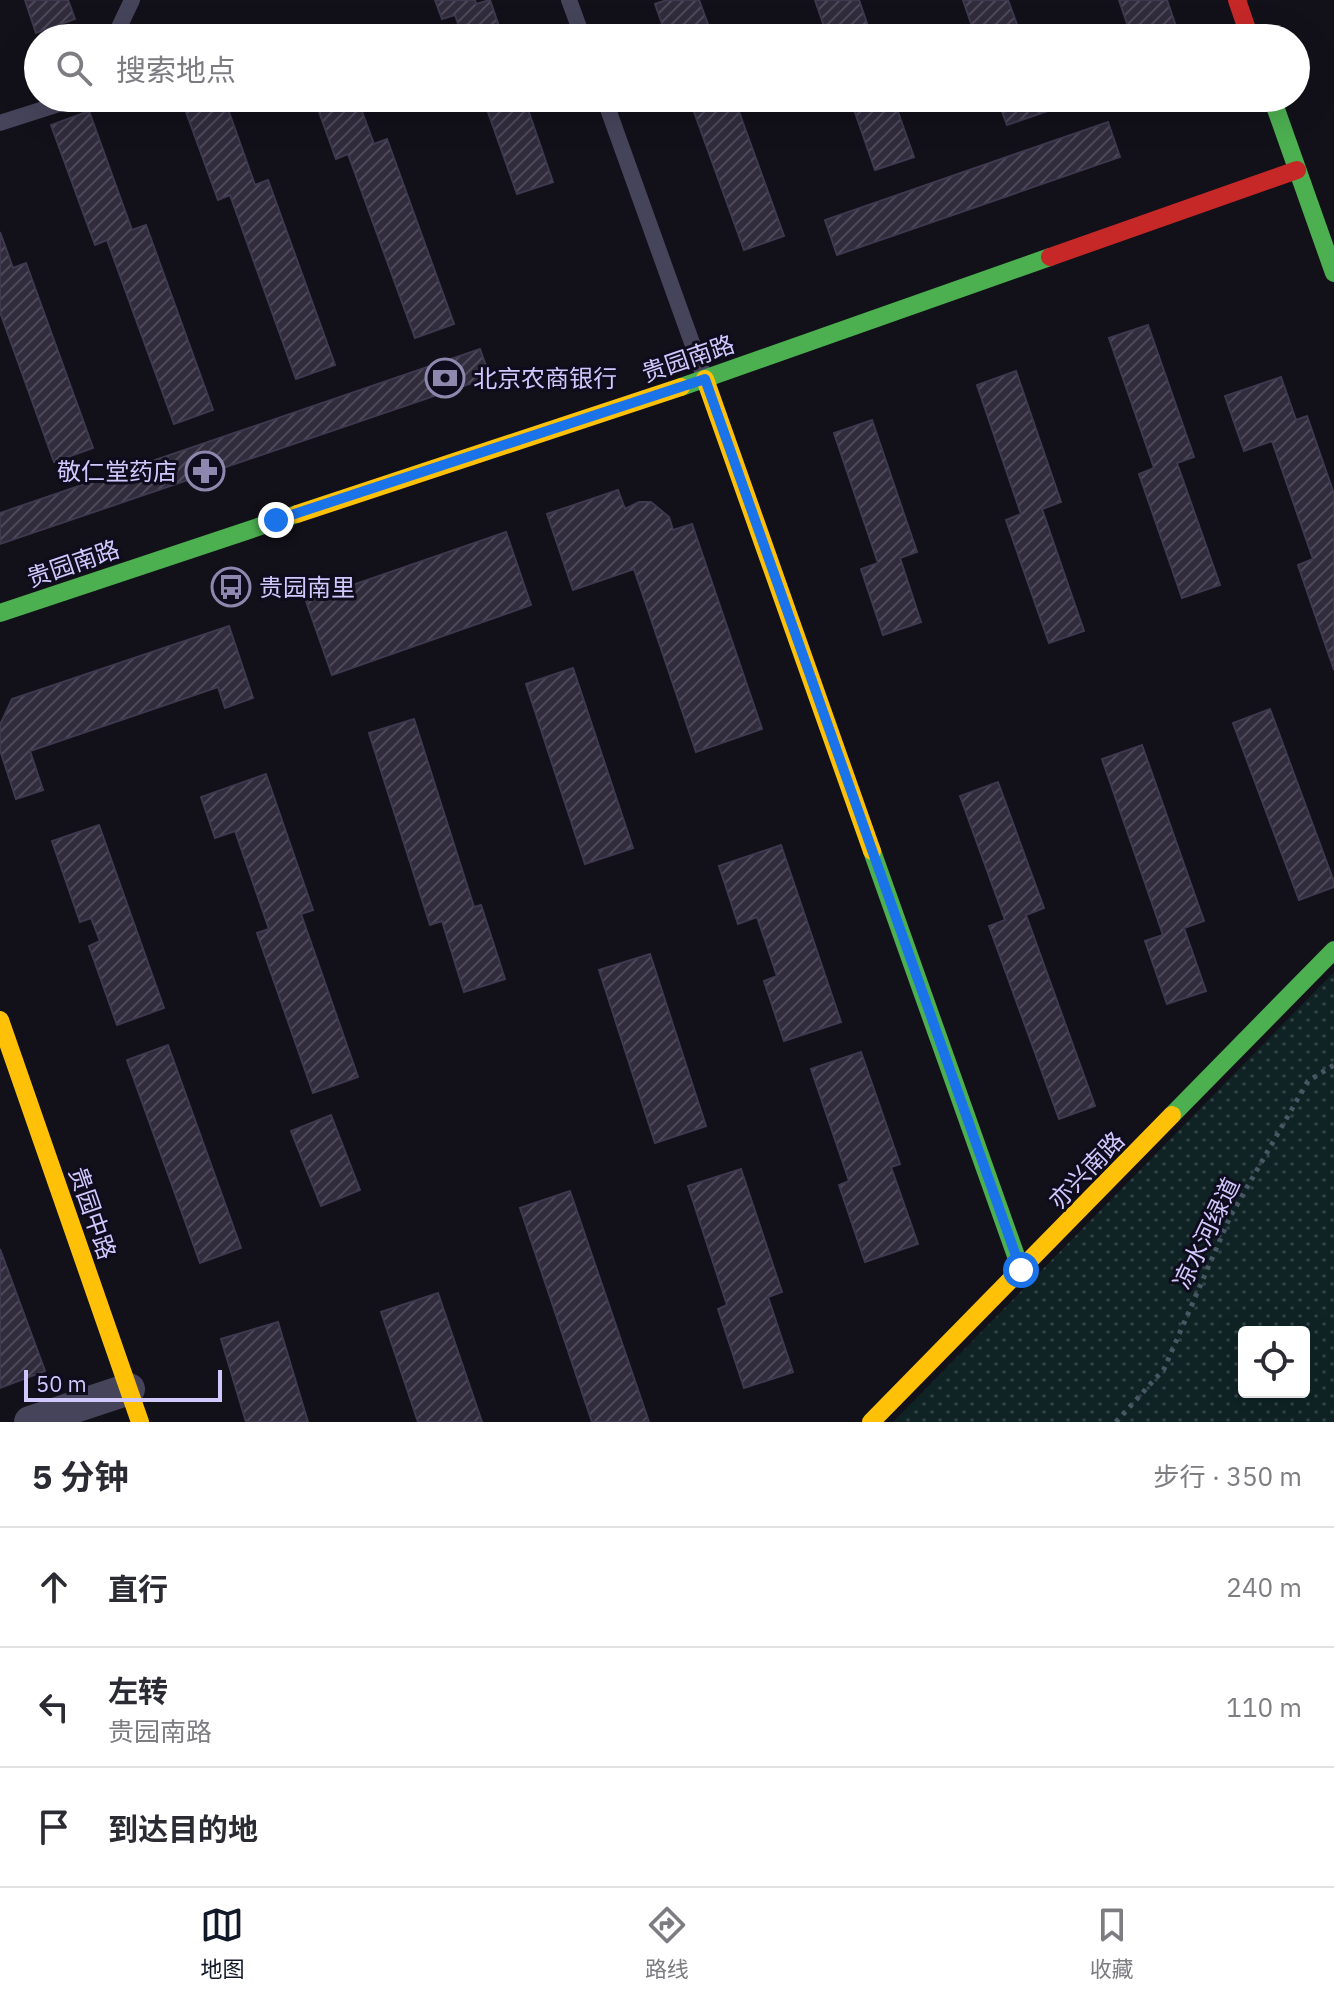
<!DOCTYPE html>
<html lang="zh">
<meta charset="utf-8">
<style>
:root{--surface:#fff;--page:#f2f2f3;--text:#2b2b33;--muted:#7c7c81;--line:#e1e1e2;--accent:#111827}
body{margin:0;font-family:"IBM Plex Sans","Noto Sans SC",sans-serif;background:var(--page);color:var(--text)}
.controls{position:absolute;right:24px;bottom:24px;display:grid;overflow:hidden;border-radius:8px;box-shadow:0 8px 32px #0002}
.controls button{width:72px;height:72px;display:grid;place-items:center;padding:0;border:0;border-bottom:2px solid var(--line);background:var(--surface);color:var(--text);font:40px sans-serif}
.scale{position:absolute;left:24px;bottom:20px;width:198px;box-sizing:border-box;padding-left:8px;border:4px solid #d1c8fe;border-top:0;font-size:22px;line-height:28px;white-space:nowrap;color:#d1c8fe;-webkit-text-stroke:6px #0f0c1d;paint-order:stroke}
.stop{position:absolute;width:24px;height:24px;margin:-18px;border:6px solid #1a73e8;border-radius:50%;background:#fff}
.stop.end{background:#1a73e8;border-color:#fff;box-shadow:0 2px 8px #0008}
.list{margin:0;padding:0;list-style:none}
h2{display:flex;justify-content:space-between;align-items:center;height:104px;margin:0;padding:0 32px;font-size:34px}
h2 small{font-size:26px;font-weight:400;color:var(--muted)}
.list li{display:grid;grid-template-columns:52px 1fr auto;gap:24px;align-items:center;box-sizing:border-box;height:120px;padding:0 32px;border-top:2px solid var(--line)}
.list b{display:block;font-size:30px;white-space:nowrap}
.list p{margin:0;font-size:26px;white-space:nowrap;color:var(--muted)}
.list em{font-size:26px;font-style:normal;color:var(--muted)}
.icon{flex:none;width:44px;height:44px;fill:none;stroke:currentColor;stroke-width:2;stroke-linecap:round;stroke-linejoin:round}
.map{position:relative;flex:none;width:1334px;height:1422px;overflow:hidden}
.search{position:absolute;background:var(--surface);box-shadow:0 8px 32px #0002;left:24px;right:24px;top:24px;height:88px;display:flex;align-items:center;gap:20px;box-sizing:border-box;padding:0 28px;border-radius:44px;color:var(--muted);font-size:30px}
.sheet{height:464px;background:var(--surface)}
nav{display:flex;justify-content:space-around;align-items:center;box-sizing:border-box;height:112px;border-top:2px solid var(--line);background:var(--surface);font-size:22px;color:var(--muted)}
nav a{display:grid;justify-items:center;gap:4px}
nav .on{color:var(--accent)}
.map>svg:first-child{display:block}
.grass{fill:url(#grass-dots);fill-rule:evenodd}
.building{fill:url(#building-hatch);stroke:#3e394e;stroke-width:2}
.lines{fill:none;stroke-linecap:round;stroke-linejoin:round}
.path{stroke:#495765;stroke-width:5;stroke-dasharray:4 6;stroke-linecap:butt}
.lane{stroke:#46445a;stroke-width:16}
.street{stroke:#46445a;stroke-width:32}
.fast{stroke:#4caf50;stroke-width:18}
.slow{stroke:#ffc107;stroke-width:18}
.jam{stroke:#c62828;stroke-width:18}
.route{stroke:#1a73e8;stroke-width:10}
.labels{text-anchor:middle;dominant-baseline:central;stroke-width:6;stroke-linejoin:round;paint-order:stroke}
.street-label{font-size:24px;fill:#d1c8fe;stroke:#0f0c1d}
.poi-label{font-size:24px;fill:#d1c8fe;stroke:#0f0c1d;text-anchor:start}
</style>
<div class="map">
<svg width="1334" height="1422" viewBox="0 0 1334 1422">
<defs>
<pattern id="grass-dots" width="8" height="8" patternUnits="userSpaceOnUse" patternTransform="scale(2)"><rect width="8" height="8" fill="#0f2324"/><path d="M2 2h.1M6 6h.1" fill="none" stroke="#314145" stroke-width="1.8" stroke-linecap="round"/></pattern>
<pattern id="building-hatch" width="6" height="6" patternUnits="userSpaceOnUse" patternTransform="scale(2)"><rect width="6" height="6" fill="#302c3c"/><path d="M-1 1l2-2M0 6l6-6M5 7l2-2" fill="none" stroke="#4d4959"/></pattern>
</defs>
<rect width="100%" height="100%" fill="#121019"/>
<path class="grass" d="M1334,972V1422H893ZM1244,1332H1304V1392H1244Z"/>
<path class="building" d="M25,0H68L75,19L36,33Z
M435,0H475L476,4L490,0L503,38H463L455,15L442,19Z
M667,0H699L713,38H667L655,4Z
M815,0H859L872,38H828Z
M963,0H1008L1022,38H976Z
M1119,0H1167L1180,38H1132Z
M331,25L335,38H295Z
M181,98H224L255,185L268,180L335,365L296,379L230,195L218,200Z
M314,98H357L374,144L387,139L454,324L415,338L348,154L336,159Z
M483,98H524L553,182L517,194Z
M689,98H734L784,236L744,250Z
M850,98H893L914,157L875,170Z
M997,98H1043L1048,111L1007,125Z
M89,111L132,230L146,225L213,410L174,424L107,240L95,245L51,125Z
M1108,122L1120,157L837,255L825,220Z
M0,232L13,268L26,263L93,448L54,462L0,312Z
M1148,325L1194,457L1177,463L1220,585L1182,598L1139,474L1154,468L1109,338Z
M480,349L490,377L0,544V513Z
M1016,371L1061,502L1042,509L1084,631L1049,643L1006,520L1021,514L977,385Z
M1281,377L1296,420L1307,416L1334,494V670L1298,565L1313,559L1272,441L1244,451L1225,396Z
M872,420L917,552L900,558L921,622L883,635L861,569L878,563L834,433Z
M618,490L625,509L639,502H651L669,517L673,530L692,524L762,729L696,752L634,569L573,590L547,514Z
M506,532L531,605L332,675L306,601Z
M229,626L253,698L225,708L218,687L30,751L43,790L16,799L0,750V725L12,699Z
M573,668L633,848L585,864L526,684Z
M1270,709L1334,882V887L1299,900L1233,723Z
M414,719L474,907L481,905L505,979L464,992L442,921L430,925L369,733Z
M1142,745L1204,921L1184,928L1206,991L1167,1004L1145,941L1163,935L1102,759Z
M266,774L313,910L301,914L358,1077L313,1093L257,933L269,929L235,831L215,838L201,797Z
M998,782L1044,908L1026,915L1095,1106L1059,1119L989,926L1005,920L960,796Z
M99,825L164,1008L117,1025L89,946L100,941L91,918L80,922L52,841Z
M781,845L841,1022L784,1041L764,981L777,976L757,917L738,924L719,866Z
M650,954L706,1126L655,1143L599,970Z
M168,1045L241,1248L200,1263L127,1060Z
M861,1052L900,1164L891,1167L918,1244L865,1262L839,1185L849,1181L811,1069Z
M331,1115L360,1190L321,1206L291,1131Z
M741,1169L782,1292L768,1297L793,1372L744,1388L718,1309L727,1305L688,1186Z
M570,1191L649,1422H592L520,1208Z
M0,1249L45,1371L0,1388Z
M438,1293L482,1422H418L381,1312Z
M278,1322L308,1422H246L221,1339Z"/>
<g class="lines">
<path class="path" d="M1116,1422L1164,1369L1230,1217L1308,1081L1334,1065"/>
<path class="lane" d="M569,0L583,38
M114,38L132,0
M604,98L705,379
M0,123L78,98"/>
<path class="street" d="M30,1422L129,1389"/>
<path class="fast" d="M1272,98L1334,273
M681,387L1050,257
M0,613L297,514
M872,851L1021,1270
M1172,1115L1334,950"/>
<path class="slow" d="M705,379L872,851
M297,514L681,387
M0,1020L140,1422
M871,1422L1172,1115"/>
<path class="jam" d="M1237,0L1250,38
M1050,257L1297,170"/>
</g>
<g class="lines">
<path class="route" d="M276,520L705,379L1021,1270"/>
</g>
<defs>
<symbol id="bank-ring" viewBox="-11 -11 22 22"><circle r="9.5" fill="#0f0c1d" stroke="#8e88ae" stroke-width="1.5"/><path d="M-6-4H6V4H-6ZM0-2.3a2.3 2.3 0 1 0 0 4.6a2.3 2.3 0 1 0 0-4.6Z" fill="#8e88ae"/></symbol>
<symbol id="pharmacy-ring" viewBox="-11 -11 22 22"><circle r="9.5" fill="#0f0c1d" stroke="#8e88ae" stroke-width="1.5"/><path d="M-2-6h4v4h4v4h-4v4h-4v-4h-4v-4h4Z" fill="#8e88ae"/></symbol>
<symbol id="bus-ring" viewBox="-11 -11 22 22"><circle r="9.5" fill="#0f0c1d" stroke="#8e88ae" stroke-width="1.5"/><path d="M-5-6H5V4H4V6H2V4H-2V6H-4V4H-5ZM-3.5-4V0h7V-4ZM-3.5 1.2v1.5H-2V1.2ZM2 1.2v1.5H3.5V1.2Z" fill="#8e88ae"/></symbol>
</defs>
<g fill-rule="evenodd">
<use href="#bank-ring" x="423" y="356" width="44" height="44"/>
<use href="#pharmacy-ring" x="183" y="449" width="44" height="44"/>
<use href="#bus-ring" x="209" y="565" width="44" height="44"/>
</g>
<g class="labels">
<g class="street-label">
<text transform="translate(688 358) rotate(-19)">贵园南路</text>
<text transform="translate(73 563) rotate(-19)">贵园南路</text>
<text transform="translate(1086 1170) rotate(-46)">亦兴南路</text>
<text transform="translate(93 1213) rotate(71)">贵园中路</text>
<text transform="translate(1206 1233) rotate(-64)">凉水河绿道</text>
</g>
<g class="poi-label">
<text x="473" y="378">北京农商银行</text>
<text x="177" y="471" text-anchor="end">敬仁堂药店</text>
<text x="259" y="587">贵园南里</text>
</g>
</g>
</svg>
<div class="controls">
<button><svg class="icon" aria-label="locate" viewBox="0 0 24 24"><circle cx="12" cy="12" r="6"/><path d="M12 2v4M12 18v4M2 12h4M18 12h4"/></svg></button>
</div>
<div class="scale">50 m</div>
<div class="stop" style="left:1021px;top:1270px"></div>
<div class="stop end" style="left:276px;top:520px"></div>
<div class="search"><svg class="icon" aria-label="search" viewBox="0 0 24 24"><circle cx="10" cy="10" r="6"/><path d="M15 15l6 6"/></svg>搜索地点</div>
</div>
<section class="sheet">
<h2>5 分钟<small>步行 · 350 m</small></h2>
<ul class="list">
<li><svg class="icon" aria-label="ahead" viewBox="0 0 24 24"><path d="M12 20V5M6 11l6-6 6 6"/></svg><div><b>直行</b></div><em>240 m</em></li>
<li><svg class="icon" aria-label="left" viewBox="0 0 24 24"><path d="M17 20v-9H6M10 6l-5 5 5 5"/></svg><div><b>左转</b><p>贵园南路</p></div><em>110 m</em></li>
<li><svg class="icon" aria-label="arrive" viewBox="0 0 24 24"><path d="M6 21V4h12l-3 4 3 4H6"/></svg><div><b>到达目的地</b></div></li>
</ul>
</section>
<nav>
<a class="on"><svg class="icon" aria-label="map" viewBox="0 0 24 24"><path d="M3 6l6-2 6 2 6-2v14l-6 2-6-2-6 2zM9 4v14M15 6v14"/></svg>地图</a>
<a><svg class="icon" aria-label="directions" viewBox="0 0 24 24"><path d="M12 3l9 9-9 9-9-9zM9 14v-3h6M13 9l2 2-2 2"/></svg>路线</a>
<a><svg class="icon" aria-label="saved" viewBox="0 0 24 24"><path d="M7 4h10v16l-5-4-5 4z"/></svg>收藏</a>
</nav>
